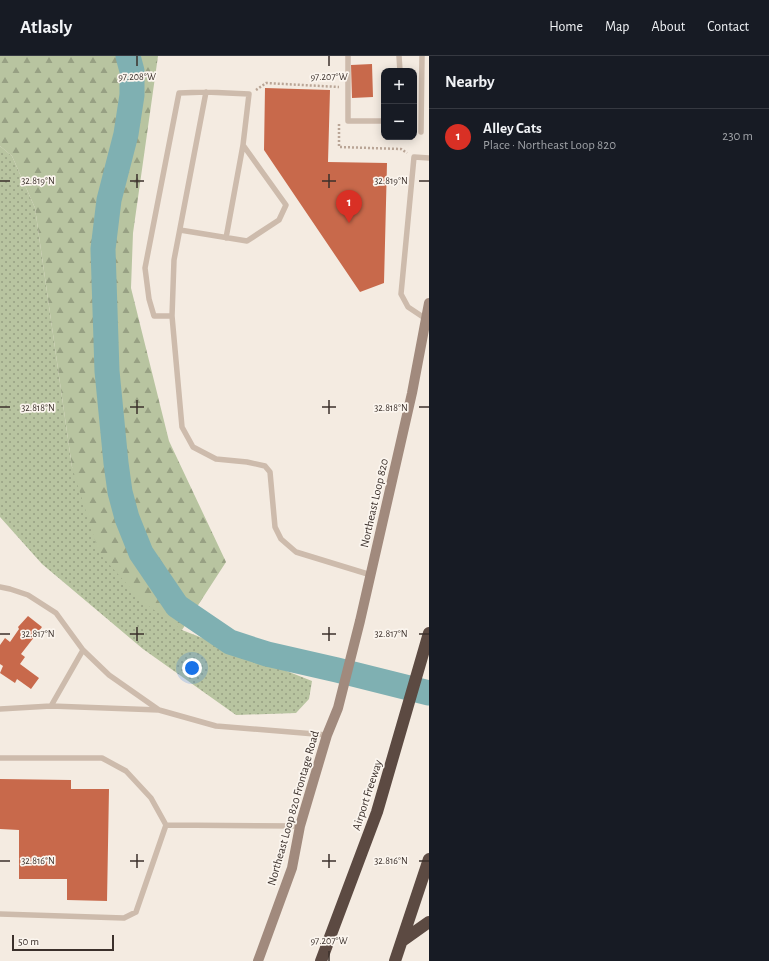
<!DOCTYPE html>
<meta charset="utf-8">
<style>
:root{--surface:#171b24;--page:#20242c;--text:#f1f3f6;--muted:#9ea1a6;--line:#363941;--accent:#d93025}
body{margin:0;font-family:"Alegreya Sans",sans-serif;background:var(--page);color:var(--text)}
.controls{position:absolute;right:12px;top:12px;display:grid;overflow:hidden;border-radius:8px;box-shadow:0 2px 10px #0003}
.controls button{width:36px;height:36px;display:grid;place-items:center;padding:0;border:0;border-bottom:1px solid var(--line);background:var(--surface);color:var(--text);font:20px sans-serif}
.scale{position:absolute;left:12px;bottom:10px;width:102px;box-sizing:border-box;padding-left:4px;border:2px solid #3b302b;border-top:0;font-size:11px;line-height:14px;white-space:nowrap;color:#3b302b;-webkit-text-stroke:3px #fbf5ee;paint-order:stroke}
.you{position:absolute;left:192px;top:612px;width:14px;height:14px;margin:-10px;border:3px solid #fff;border-radius:50%;background:#1a73e8;box-shadow:0 0 0 6px #1a73e833}
.badge{display:grid;place-items:center;width:26px;height:26px;border-radius:50%;background:var(--accent);color:#fff;font-size:13px;font-weight:700}
.pin{position:absolute;translate:-50% -33px;filter:drop-shadow(0 1px 2px #0008)}
.pin::after{content:'';position:absolute;top:21px;width:14px;height:12px;background:inherit;clip-path:polygon(0 0,100% 0,50% 100%)}
.list{margin:0;padding:0;list-style:none}
h2{display:flex;justify-content:space-between;align-items:center;height:52px;margin:0;padding:0 16px;font-size:17px}
h2 small{font-size:13px;font-weight:400;color:var(--muted)}
.list li{display:grid;grid-template-columns:26px 1fr auto;gap:12px;align-items:center;box-sizing:border-box;height:56px;padding:0 16px;border-top:1px solid var(--line)}
.list b{display:block;font-size:15px;white-space:nowrap}
.list p{margin:0;font-size:13px;white-space:nowrap;color:var(--muted)}
.list em{font-size:13px;font-style:normal;color:var(--muted)}
.map{position:relative;flex:none;width:429px;height:905px;overflow:hidden}
header{display:flex;align-items:center;gap:24px;box-sizing:border-box;height:56px;padding:0 20px;background:var(--surface);border-bottom:1px solid var(--line)}
header strong{font-size:19px}
nav{display:flex;gap:22px;margin-inline-start:auto;font-size:14px}
main{display:flex}
aside{flex:1;background:var(--surface)}
.map>svg:first-child{display:block}
.grass{fill:url(#grass-dots)}
.forest{fill:url(#forest-firs)}
.lines{fill:none;stroke-linecap:round;stroke-linejoin:round}
.river{stroke:#7fb0b2;stroke-width:25}
.building{fill:#c8694b}
.path{stroke:#b9a596;stroke-width:2.5;stroke-dasharray:2 2;stroke-linecap:butt}
.service{stroke:#cdbbac;stroke-width:5.5}
.secondary{stroke:#a18a7d;stroke-width:10}
.motorway{stroke:#5c4a42;stroke-width:12}
.ticks{fill:none;stroke:#3b302b;stroke-width:1.5}
.labels{text-anchor:middle;dominant-baseline:central;stroke-width:3.5;stroke-linejoin:round;paint-order:stroke}
.street-label{font-size:12px;fill:#3b302b;stroke:#fbf5ee}
.ticks-label{font-size:10px;text-anchor:middle;fill:#3b302b;stroke:#fbf5ee;stroke-width:3.5;stroke-linejoin:round;paint-order:stroke}
</style>
<header>
<strong>Atlasly</strong>
<nav><a>Home</a><a>Map</a><a>About</a><a>Contact</a></nav>
</header>
<main>
<div class="map">
<svg width="429" height="905" viewBox="0 0 429 905">
<defs>
<pattern id="grass-dots" width="8" height="8" patternUnits="userSpaceOnUse"><rect width="8" height="8" fill="#b8c4a0"/><path d="M2 2h.1M6 6h.1" fill="none" stroke="#97a083" stroke-width="1.8" stroke-linecap="round"/></pattern>
<pattern id="forest-firs" width="22" height="20" patternUnits="userSpaceOnUse"><rect width="22" height="20" fill="#b8c4a0"/><path d="M5 1l3.5 6h-7zM16 11l3.5 6h-7z" fill="#97a083"/></pattern>
</defs>
<rect width="100%" height="100%" fill="#f4ebe1"/>
<path class="grass" d="M0,90L12,100L35,152L72,411L182,574L312,625L309,643L296,657L236,659L143,593L42,508L0,461Z"/>
<path class="forest" d="M0,0H158L133,177L131,232L169,385L226,506L182,574L143,546L99,497L72,411L35,152L12,100L0,90Z"/>
<g class="lines">
<path class="river" d="M128,0L132,15V39L126,78L109,144L103,193L107,315L116,407L120,436L127,462L141,497L177,550L230,586L267,598L337,614L429,637"/>
</g>
<path class="building" d="M372,8L373,41L352,42L351,9Z
M265,32L330,34L328,106L387,107L384,227L360,236L264,94Z
M28,560L42,571L21,598L25,601L20,608L39,622L31,633L17,623L15,627L0,617L3,610L0,608V589L5,582L10,586L19,573L18,571Z
M0,723L71,724V733H109L107,845L67,844V823H19V774L0,773Z"/>
<g class="lines">
<path class="path" d="M256,34L266,27L339,31
M339,68V91L401,93L407,97"/>
<path class="service" d="M348,0V65H384
M399,0L400,15
M206,36L174,204L172,260L182,371L193,391L216,403L247,406L265,410L270,416L275,471L281,483L296,496L371,519
M421,76L422,0
M226,182L243,89
M172,260H154L149,243L145,212L179,37L206,36L249,38L243,89L286,149L279,164L247,185L180,174
M426,263L408,251L401,238L414,101L429,102
M0,531L10,533L28,539L56,557L83,594L109,619L159,654L216,670L327,679
M51,650L83,594
M0,653L51,650L159,654
M0,702H102L126,715L151,742L166,769
M0,858L124,862L136,856L166,769L300,770"/>
<path class="secondary" d="M258,905L292,812L300,770L327,679L338,652L360,565L412,337L429,247"/>
<path class="motorway" d="M402,885L429,866
M321,905L377,756L429,577
M395,905L429,803"/>
</g>
<path class="ticks" d="M137,0V10M329,0V10M137,118V132M329,118V132M0,125H10M130,125H144M322,125H336M419,125H429M137,344V358M329,344V358M0,351H10M130,351H144M322,351H336M419,351H429M137,571V585M329,571V585M0,578H10M130,578H144M322,578H336M419,578H429M137,798V812M329,798V812M0,805H10M130,805H144M322,805H336M419,805H429M329,895V905"/>
<g class="labels">
<g class="street-label">
<text transform="translate(374 447) rotate(-77)">Northeast Loop 820</text>
<text transform="translate(367 739) rotate(-72)">Airport Freeway</text>
<text transform="translate(293 752) rotate(-74)">Northeast Loop 820 Frontage Road</text>
</g>
</g>
<g class="ticks-label">
<text x="137" y="24">97.208°W</text>
<text x="329" y="24">97.207°W</text>
<text x="38" y="128">32.819°N</text>
<text x="391" y="128">32.819°N</text>
<text x="38" y="355">32.818°N</text>
<text x="391" y="355">32.818°N</text>
<text x="38" y="581">32.817°N</text>
<text x="391" y="581">32.817°N</text>
<text x="38" y="808">32.816°N</text>
<text x="391" y="808">32.816°N</text>
<text x="329" y="888">97.207°W</text>
</g>
</svg>
<div class="controls">
<button>+</button>
<button>−</button>
</div>
<div class="scale">50 m</div>
<div class="you"></div>
<div class="pin badge" style="left:349px;top:167px">1</div>
</div>
<aside>
<h2>Nearby<small></small></h2>
<ul class="list">
<li><span class="badge">1</span><div><b>Alley Cats</b><p>Place · Northeast Loop 820</p></div><em>230 m</em></li>
</ul>
</aside>
</main>
